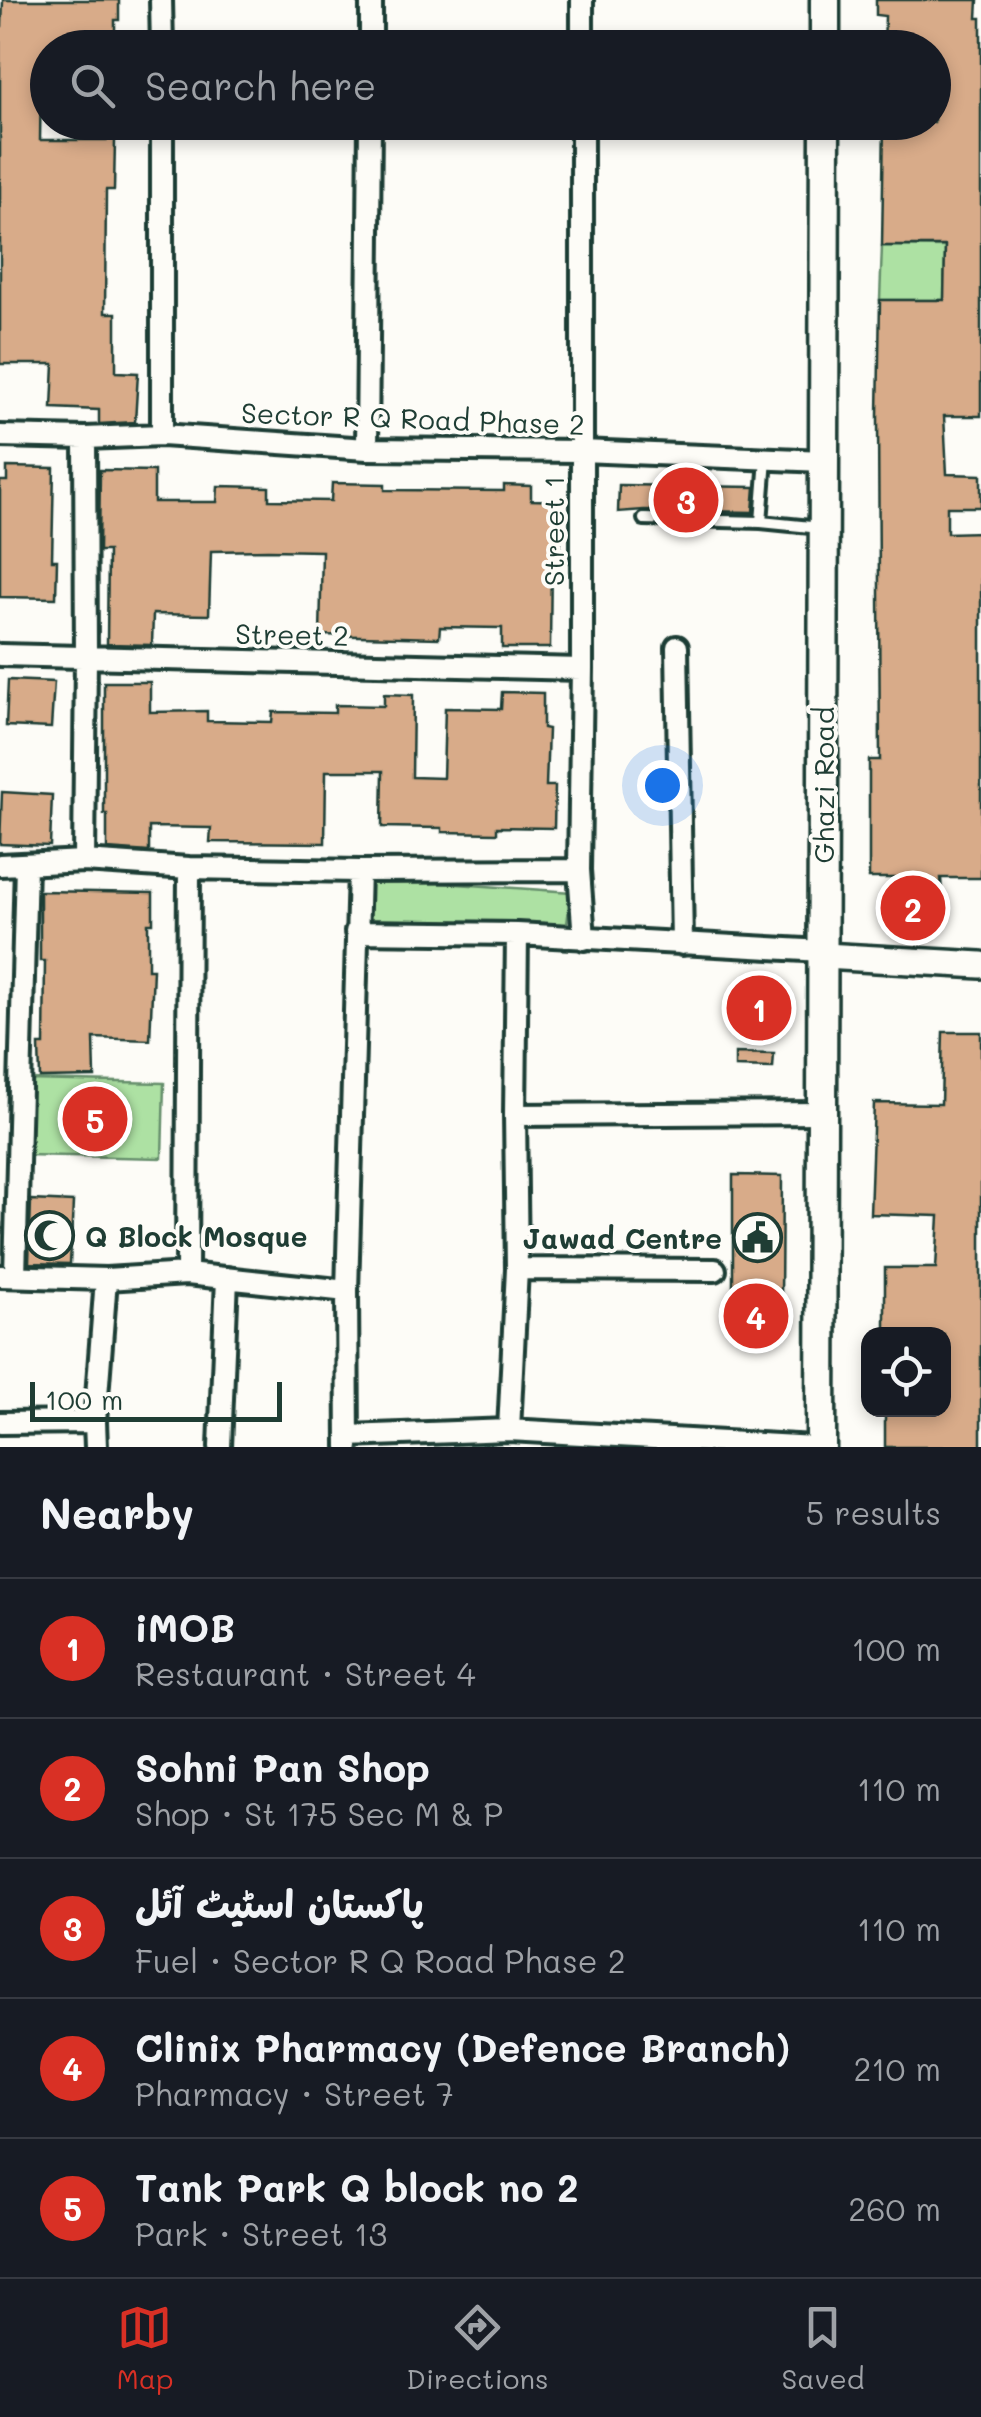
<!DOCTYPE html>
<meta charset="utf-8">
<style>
:root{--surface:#171b24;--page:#20242c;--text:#f1f3f6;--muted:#9ea1a6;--line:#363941;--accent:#d93025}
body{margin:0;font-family:Mali,"Playpen Sans Arabic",sans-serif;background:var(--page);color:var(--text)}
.controls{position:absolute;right:30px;bottom:30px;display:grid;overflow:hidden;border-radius:20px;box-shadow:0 5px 15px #0003}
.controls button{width:90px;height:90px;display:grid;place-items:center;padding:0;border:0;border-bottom:2px solid var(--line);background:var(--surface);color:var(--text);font:50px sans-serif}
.scale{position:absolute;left:30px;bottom:25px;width:252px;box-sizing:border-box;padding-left:10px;border:5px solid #1f3d34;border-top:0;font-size:28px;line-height:35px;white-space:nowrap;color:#1f3d34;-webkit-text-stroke:8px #fdfcf7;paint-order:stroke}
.you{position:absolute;left:662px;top:785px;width:35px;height:35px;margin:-25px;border:8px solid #fff;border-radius:50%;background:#1a73e8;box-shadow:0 0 0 15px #1a73e833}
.badge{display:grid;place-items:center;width:65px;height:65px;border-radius:50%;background:var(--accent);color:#fff;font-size:32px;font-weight:700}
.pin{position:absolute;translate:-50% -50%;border:5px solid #fff;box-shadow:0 2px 10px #0006}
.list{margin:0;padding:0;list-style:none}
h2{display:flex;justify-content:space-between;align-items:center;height:130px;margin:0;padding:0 40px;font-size:42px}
h2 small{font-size:32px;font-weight:400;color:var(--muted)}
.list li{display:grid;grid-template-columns:65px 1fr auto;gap:30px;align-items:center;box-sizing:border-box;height:140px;padding:0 40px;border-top:2px solid var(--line)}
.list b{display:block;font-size:38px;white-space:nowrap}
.list p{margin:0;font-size:32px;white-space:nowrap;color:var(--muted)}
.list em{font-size:32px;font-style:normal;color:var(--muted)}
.icon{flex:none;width:55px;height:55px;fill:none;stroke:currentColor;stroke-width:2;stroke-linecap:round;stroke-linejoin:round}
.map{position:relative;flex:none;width:981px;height:1447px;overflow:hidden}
.search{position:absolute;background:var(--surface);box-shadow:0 5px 15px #0003;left:30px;right:30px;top:30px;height:110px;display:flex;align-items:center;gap:25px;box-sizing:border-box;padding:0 35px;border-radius:55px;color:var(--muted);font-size:38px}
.sheet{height:830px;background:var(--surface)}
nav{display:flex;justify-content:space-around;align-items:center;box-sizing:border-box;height:140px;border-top:2px solid var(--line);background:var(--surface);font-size:28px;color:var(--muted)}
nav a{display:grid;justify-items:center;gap:5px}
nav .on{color:var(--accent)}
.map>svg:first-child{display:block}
.green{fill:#ade1a3;stroke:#668f6c;stroke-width:2.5}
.building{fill:#d8ab89;stroke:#1f3d34;stroke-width:2.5}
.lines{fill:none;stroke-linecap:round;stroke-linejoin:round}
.service-casing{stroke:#1f3d34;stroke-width:18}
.minor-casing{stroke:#1f3d34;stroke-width:28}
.tertiary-casing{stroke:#1f3d34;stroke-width:32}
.secondary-casing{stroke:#1f3d34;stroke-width:35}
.service{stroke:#fdfcf7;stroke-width:10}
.minor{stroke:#fdfcf7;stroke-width:20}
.tertiary{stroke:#fdfcf7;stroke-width:25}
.secondary{stroke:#fdfcf7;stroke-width:28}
.labels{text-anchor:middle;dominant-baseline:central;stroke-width:8;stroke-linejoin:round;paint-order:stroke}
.street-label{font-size:28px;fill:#1f3d34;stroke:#fdfcf7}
.poi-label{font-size:28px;font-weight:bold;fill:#1f3d34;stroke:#fdfcf7;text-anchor:start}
</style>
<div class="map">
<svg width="981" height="1447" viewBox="0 0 981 1447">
<rect width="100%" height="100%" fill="#fdfcf7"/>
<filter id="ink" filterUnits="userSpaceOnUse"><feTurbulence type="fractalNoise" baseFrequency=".01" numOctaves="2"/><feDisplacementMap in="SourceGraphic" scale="20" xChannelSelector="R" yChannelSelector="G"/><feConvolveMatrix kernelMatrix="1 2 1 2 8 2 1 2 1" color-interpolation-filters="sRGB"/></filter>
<g filter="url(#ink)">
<path class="green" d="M882,246L945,247L944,300H880Z
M370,878L571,892L567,924L362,925Z
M27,1080L164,1083L162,1158L26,1155Z"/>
<path class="building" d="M3,0H119V20H115V48H48V77H41L40,140H115L114,190H106L105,313H116V372L138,373L135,422L99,424V410L52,408L54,364H0V26H2Z
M876,0H978L977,18H981V416H944L947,474L981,475V507H947V533L981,532V878H941L943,908L902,906L900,878H869V760H880L878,416L880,300H944L945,246H882L884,122H934V48H884L885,16L876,15Z
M7,467L54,468L52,560H57L56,598L0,597V481H7Z
M100,470L154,471V502H217L218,486L269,487V500L331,501L332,483L385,484V490L504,491V485L531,486V500L563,501L560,559H551L550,648H502V628L440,627L439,638L320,635L322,551L268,550L211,551L209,615L153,614L152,645L107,644L108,551H99Z
M619,485L755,487L753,512L644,510L618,512Z
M8,680L54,682L51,728L6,726Z
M104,682H150V712L207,711V721L272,722L273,712L335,713V705L384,706V694L413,695L412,777L443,778L445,708L501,709L502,692L543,693V728L548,729L546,786H555L554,828L497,827V833L442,832V828L382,827L383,771H326L325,843L210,842L211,828L149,827V852L107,849V814H104Z
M2,792L52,795L50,846L0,844Z
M40,891L153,893V923H148V969H153L150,1040L94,1038L95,1077L40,1078L39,1045H44L45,961H40Z
M744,1002H773V1015H744Z
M943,1032H981V1447H885V1410H944V1334H885V1268H936L939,1216L870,1214L874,1103L941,1104Z
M735,1053L774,1054L773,1068L735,1067Z
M733,1175L782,1176L781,1300L779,1327L733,1325Z
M31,1200L73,1202L70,1264L29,1263Z"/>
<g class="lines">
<defs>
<path id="service" d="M766,459L761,522L821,528
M644,519L761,522"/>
<path id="minor" d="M161,0L162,48
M371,48V0
M582,48V0
M162,122V435
M582,122V669L579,870L584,939
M0,436L85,438L162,435L367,449L581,451L824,461
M367,449L370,122
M677,647L682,944
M0,655L582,669
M84,861L86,656L85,438
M0,865L84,861L189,868L359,871L579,870
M356,932L517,934L823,951
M515,1115L823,1113
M517,1269L715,1270
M187,1274L189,868
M15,1275L26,865
M0,1276L106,1279L187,1274L347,1291
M0,1423L95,1422
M509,1430L517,1269L515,1115L517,934
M348,1436L509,1430L814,1447
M96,1447L95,1422L106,1279
M220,1447L227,1278
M348,1447L347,1291L359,871"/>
<path id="tertiary" d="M824,956L981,965"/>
<path id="secondary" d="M825,48V0
M821,1447L825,122"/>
</defs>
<use href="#service" class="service-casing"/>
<use href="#minor" class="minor-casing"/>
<use href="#tertiary" class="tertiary-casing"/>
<use href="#secondary" class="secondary-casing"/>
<use href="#service" class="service"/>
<use href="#minor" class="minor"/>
<use href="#tertiary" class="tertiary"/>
<use href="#secondary" class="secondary"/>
</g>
</g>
<defs>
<symbol id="mosque-ring" viewBox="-11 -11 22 22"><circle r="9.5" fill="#fdfcf7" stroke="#1f3d34" stroke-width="1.5"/><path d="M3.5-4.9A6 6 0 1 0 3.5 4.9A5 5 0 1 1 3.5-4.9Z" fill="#1f3d34"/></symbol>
<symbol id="civic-ring" viewBox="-11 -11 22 22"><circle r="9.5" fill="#fdfcf7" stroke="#1f3d34" stroke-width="1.5"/><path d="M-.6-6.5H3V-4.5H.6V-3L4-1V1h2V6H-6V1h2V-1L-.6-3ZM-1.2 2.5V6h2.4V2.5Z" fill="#1f3d34"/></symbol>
</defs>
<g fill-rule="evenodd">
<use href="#mosque-ring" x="22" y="1208" width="55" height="55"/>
<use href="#civic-ring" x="730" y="1210" width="55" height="55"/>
</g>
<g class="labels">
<g class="street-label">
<text transform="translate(413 418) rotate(2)">Sector R Q Road Phase 2</text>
<text transform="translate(553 531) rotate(-90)">Street 1</text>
<text transform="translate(292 634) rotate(1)">Street 2</text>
<text transform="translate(823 785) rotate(-90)">Ghazi Road</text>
</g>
<g class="poi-label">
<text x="85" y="1236">Q Block Mosque</text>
<text x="722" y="1238" text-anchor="end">Jawad Centre</text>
</g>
</g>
</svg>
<div class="controls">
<button><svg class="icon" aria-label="locate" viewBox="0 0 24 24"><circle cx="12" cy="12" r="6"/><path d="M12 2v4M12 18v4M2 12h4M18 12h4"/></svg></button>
</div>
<div class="scale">100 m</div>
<div class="you"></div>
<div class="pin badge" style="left:759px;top:1008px">1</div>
<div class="pin badge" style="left:913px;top:908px">2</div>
<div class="pin badge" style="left:686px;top:500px">3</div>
<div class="pin badge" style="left:756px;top:1316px">4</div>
<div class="pin badge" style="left:95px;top:1119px">5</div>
<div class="search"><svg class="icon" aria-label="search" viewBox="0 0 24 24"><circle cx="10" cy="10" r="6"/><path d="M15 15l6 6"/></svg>Search here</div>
</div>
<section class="sheet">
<h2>Nearby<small>5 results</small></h2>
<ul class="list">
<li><span class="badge">1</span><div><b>iMOB</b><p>Restaurant · Street 4</p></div><em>100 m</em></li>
<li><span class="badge">2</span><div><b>Sohni Pan Shop</b><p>Shop · St 175 Sec M &amp; P</p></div><em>110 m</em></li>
<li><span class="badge">3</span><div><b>پاکستان اسٹیٹ آئل</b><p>Fuel · Sector R Q Road Phase 2</p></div><em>110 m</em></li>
<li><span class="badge">4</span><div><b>Clinix Pharmacy (Defence Branch)</b><p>Pharmacy · Street 7</p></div><em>210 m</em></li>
<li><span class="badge">5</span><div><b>Tank Park Q block no 2</b><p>Park · Street 13</p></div><em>260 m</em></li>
</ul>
</section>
<nav>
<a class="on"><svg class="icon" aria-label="map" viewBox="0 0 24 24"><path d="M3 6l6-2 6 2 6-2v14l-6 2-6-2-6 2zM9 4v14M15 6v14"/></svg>Map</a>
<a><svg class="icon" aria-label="directions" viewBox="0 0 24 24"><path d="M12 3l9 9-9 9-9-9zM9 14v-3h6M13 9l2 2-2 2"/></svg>Directions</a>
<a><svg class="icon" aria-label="saved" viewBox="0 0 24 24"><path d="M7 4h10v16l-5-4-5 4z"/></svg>Saved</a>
</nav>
